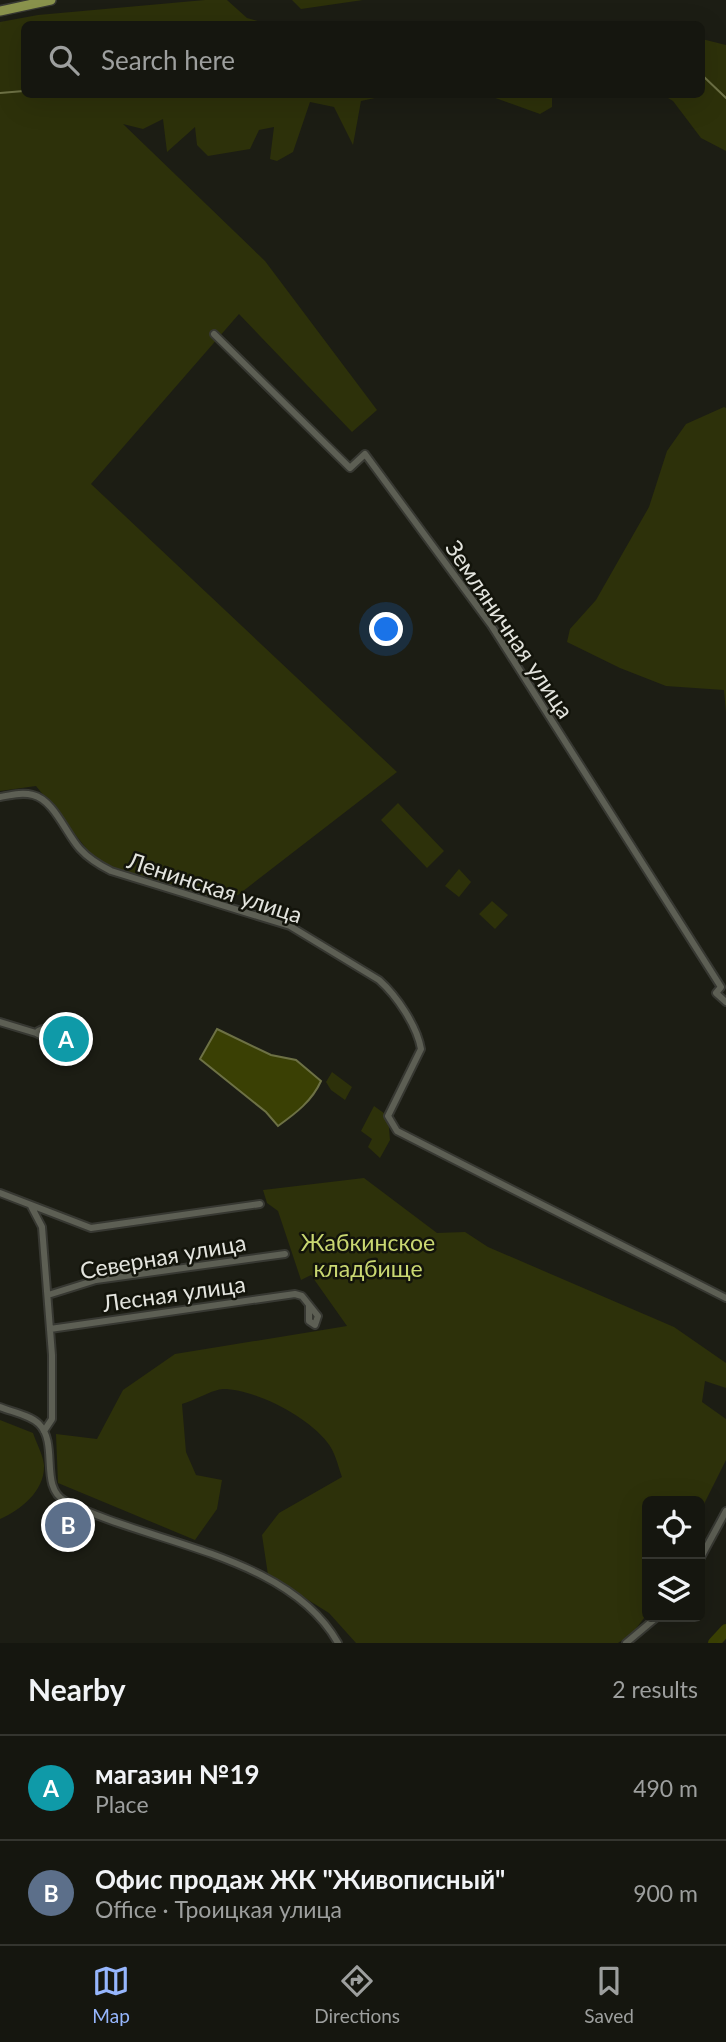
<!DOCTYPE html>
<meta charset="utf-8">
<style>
:root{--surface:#15160f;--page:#22231d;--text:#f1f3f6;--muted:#9d9f9e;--line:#34352f;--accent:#96b6fd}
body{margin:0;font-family:Lato,sans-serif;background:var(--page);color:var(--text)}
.controls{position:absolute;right:21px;bottom:21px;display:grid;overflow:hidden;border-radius:10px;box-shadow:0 7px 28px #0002}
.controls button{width:63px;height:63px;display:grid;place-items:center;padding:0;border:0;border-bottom:2px solid var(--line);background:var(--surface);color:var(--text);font:35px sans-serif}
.you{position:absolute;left:387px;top:630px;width:24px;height:24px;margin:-18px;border:5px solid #fff;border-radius:50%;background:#1a73e8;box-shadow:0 0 0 10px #1a73e833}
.badge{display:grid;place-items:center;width:46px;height:46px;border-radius:50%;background:var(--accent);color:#fff;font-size:23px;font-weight:700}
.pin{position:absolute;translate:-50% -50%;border:4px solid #fff;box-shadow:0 2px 7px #0006}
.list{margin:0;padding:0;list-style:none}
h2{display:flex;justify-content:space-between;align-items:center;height:91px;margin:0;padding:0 28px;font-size:30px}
h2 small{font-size:23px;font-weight:400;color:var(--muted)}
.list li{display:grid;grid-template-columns:46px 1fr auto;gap:21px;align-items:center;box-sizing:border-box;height:105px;padding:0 28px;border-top:2px solid var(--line)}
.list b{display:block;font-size:26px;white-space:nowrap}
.list p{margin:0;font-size:23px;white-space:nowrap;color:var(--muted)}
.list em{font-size:23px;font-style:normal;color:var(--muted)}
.icon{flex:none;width:38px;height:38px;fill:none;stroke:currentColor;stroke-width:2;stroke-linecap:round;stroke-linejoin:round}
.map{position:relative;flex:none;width:726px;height:1643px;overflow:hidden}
.search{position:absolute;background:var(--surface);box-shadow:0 7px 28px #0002;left:21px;right:21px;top:21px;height:77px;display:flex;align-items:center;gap:18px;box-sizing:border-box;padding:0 24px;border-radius:10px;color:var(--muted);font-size:26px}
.sheet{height:301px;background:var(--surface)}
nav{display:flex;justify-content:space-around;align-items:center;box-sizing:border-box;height:98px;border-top:2px solid var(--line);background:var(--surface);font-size:19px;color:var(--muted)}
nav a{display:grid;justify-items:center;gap:4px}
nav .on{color:var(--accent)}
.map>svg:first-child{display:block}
.green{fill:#2d310a}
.water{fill:#3a4004;stroke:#6d7145;stroke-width:2}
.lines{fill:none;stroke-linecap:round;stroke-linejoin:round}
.stream{stroke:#6d7145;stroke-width:2}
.river{stroke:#3a4004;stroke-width:12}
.street-casing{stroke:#373832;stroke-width:10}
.primary-casing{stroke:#373832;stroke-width:12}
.street{stroke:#5d5f54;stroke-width:6}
.primary{stroke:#89924c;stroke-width:9}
.labels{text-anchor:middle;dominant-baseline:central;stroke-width:5;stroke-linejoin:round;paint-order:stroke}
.street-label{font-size:23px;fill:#e3e4de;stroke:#13140b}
.park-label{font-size:23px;fill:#c9d771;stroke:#13140b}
</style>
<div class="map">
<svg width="726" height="1643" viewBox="0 0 726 1643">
<rect width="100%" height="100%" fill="#1c1d14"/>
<path class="green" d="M205,0H227L247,18L269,24H24V94L389,95L361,101L353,145L334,107L310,102L293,152L277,161L270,159L274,127L259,130L250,149L208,156L197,145L195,127L167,152L163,119L143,129L123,124L265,261L377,410L352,432L239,314L91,484L397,772L238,895L201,898L98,863L36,786L0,791V22L38,15Z
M292,0H363L301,9Z
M702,39L726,45V151L701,138L673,101L663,95L702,94Z
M487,95H552V107L540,114Z
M724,407L726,408V713L724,690L666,686L620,668L567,642L570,629L596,600L649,507L667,451L686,424Z
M398,803L444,851L427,868L381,820Z
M459,869L471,882L459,897L445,886Z
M492,901L508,915L495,929L479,914Z
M332,1072L352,1087L345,1100L331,1090L326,1082Z
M374,1106L388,1116L390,1140L380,1158L368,1147L372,1139L361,1131Z
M364,1178L437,1233L465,1232L488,1247L674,1327L726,1363V1388L705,1381L702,1402L726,1419V1460L700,1512V1501H647V1614L632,1634L618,1643H356L329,1613L268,1575L262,1535L279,1513L342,1477C338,1466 335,1451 327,1442C308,1417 255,1389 223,1389C214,1389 193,1401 182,1404L186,1452L196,1475L222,1480L217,1509L195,1540L58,1483L56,1434L97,1439L123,1390L175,1354L347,1326L311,1275L301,1280L278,1211L267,1203L263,1190Z
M0,1420L33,1433C36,1442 43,1455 44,1465C45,1491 21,1510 0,1519Z"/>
<path class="water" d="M217,1029L271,1055L296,1060L321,1081C312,1101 296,1113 278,1126L266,1112L200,1059Z"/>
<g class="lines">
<path class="stream" d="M702,75L726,98
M0,93L24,91"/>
<path class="river" d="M714,1643L726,1630"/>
<defs>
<path id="street" d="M214,334L350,468L365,454L491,625L721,987L716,993L726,1002
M0,797C11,795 22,792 33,795C54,800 66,834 80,849C89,859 99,865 111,871L290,926L379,980C397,996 417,1026 421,1049L388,1116L397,1131L726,1298
M0,1022L36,1033L69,1049L74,1048L79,1040L74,1033C63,1030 44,1024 36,1033
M0,1193L91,1228L260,1204
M31,1206L42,1227L52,1355V1419L44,1431
M48,1295L96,1280L285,1254
M50,1329L295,1294L302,1296L318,1316L315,1325L309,1321V1305
M0,1407C12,1412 30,1415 39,1424C59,1444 39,1487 65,1501C148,1544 288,1554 338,1643
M700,1559L726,1511
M626,1643L657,1617"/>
<path id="primary" d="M0,11L51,0"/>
</defs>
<use href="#street" class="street-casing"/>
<use href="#primary" class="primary-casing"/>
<use href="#street" class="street"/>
<use href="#primary" class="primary"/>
</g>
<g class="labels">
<g class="street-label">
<text transform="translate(510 629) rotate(56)">Земляничная улица</text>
<text transform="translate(215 887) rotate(18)">Ленинская улица</text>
<text transform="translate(163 1256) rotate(-10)">Северная улица</text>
<text transform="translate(174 1293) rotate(-8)">Лесная улица</text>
</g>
<g class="park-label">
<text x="368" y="1242">Жабкинское<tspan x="368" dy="26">кладбище</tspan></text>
</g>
</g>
</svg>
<div class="controls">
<button><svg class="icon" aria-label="locate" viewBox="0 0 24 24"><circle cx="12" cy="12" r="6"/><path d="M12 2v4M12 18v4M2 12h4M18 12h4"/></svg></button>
<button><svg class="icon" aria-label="layers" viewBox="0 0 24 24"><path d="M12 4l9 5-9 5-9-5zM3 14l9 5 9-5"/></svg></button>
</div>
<div class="you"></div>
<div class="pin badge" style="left:66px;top:1039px;background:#0f9aa8">A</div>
<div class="pin badge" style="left:68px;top:1525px;background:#5c6f8a">B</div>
<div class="search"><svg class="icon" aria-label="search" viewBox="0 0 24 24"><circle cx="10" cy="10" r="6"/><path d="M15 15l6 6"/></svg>Search here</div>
</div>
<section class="sheet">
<h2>Nearby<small>2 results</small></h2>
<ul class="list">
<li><span class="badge" style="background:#0f9aa8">A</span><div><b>магазин №19</b><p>Place</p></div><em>490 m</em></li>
<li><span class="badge" style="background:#5c6f8a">B</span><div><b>Офис продаж ЖК &quot;Живописный&quot;</b><p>Office · Троицкая улица</p></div><em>900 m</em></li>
</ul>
</section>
<nav>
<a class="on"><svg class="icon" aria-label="map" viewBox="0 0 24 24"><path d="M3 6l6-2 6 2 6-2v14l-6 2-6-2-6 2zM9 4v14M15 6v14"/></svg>Map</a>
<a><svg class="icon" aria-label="directions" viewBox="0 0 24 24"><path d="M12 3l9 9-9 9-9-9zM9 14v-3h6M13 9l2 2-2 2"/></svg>Directions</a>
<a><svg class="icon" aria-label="saved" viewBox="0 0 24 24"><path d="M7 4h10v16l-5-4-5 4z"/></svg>Saved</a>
</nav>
